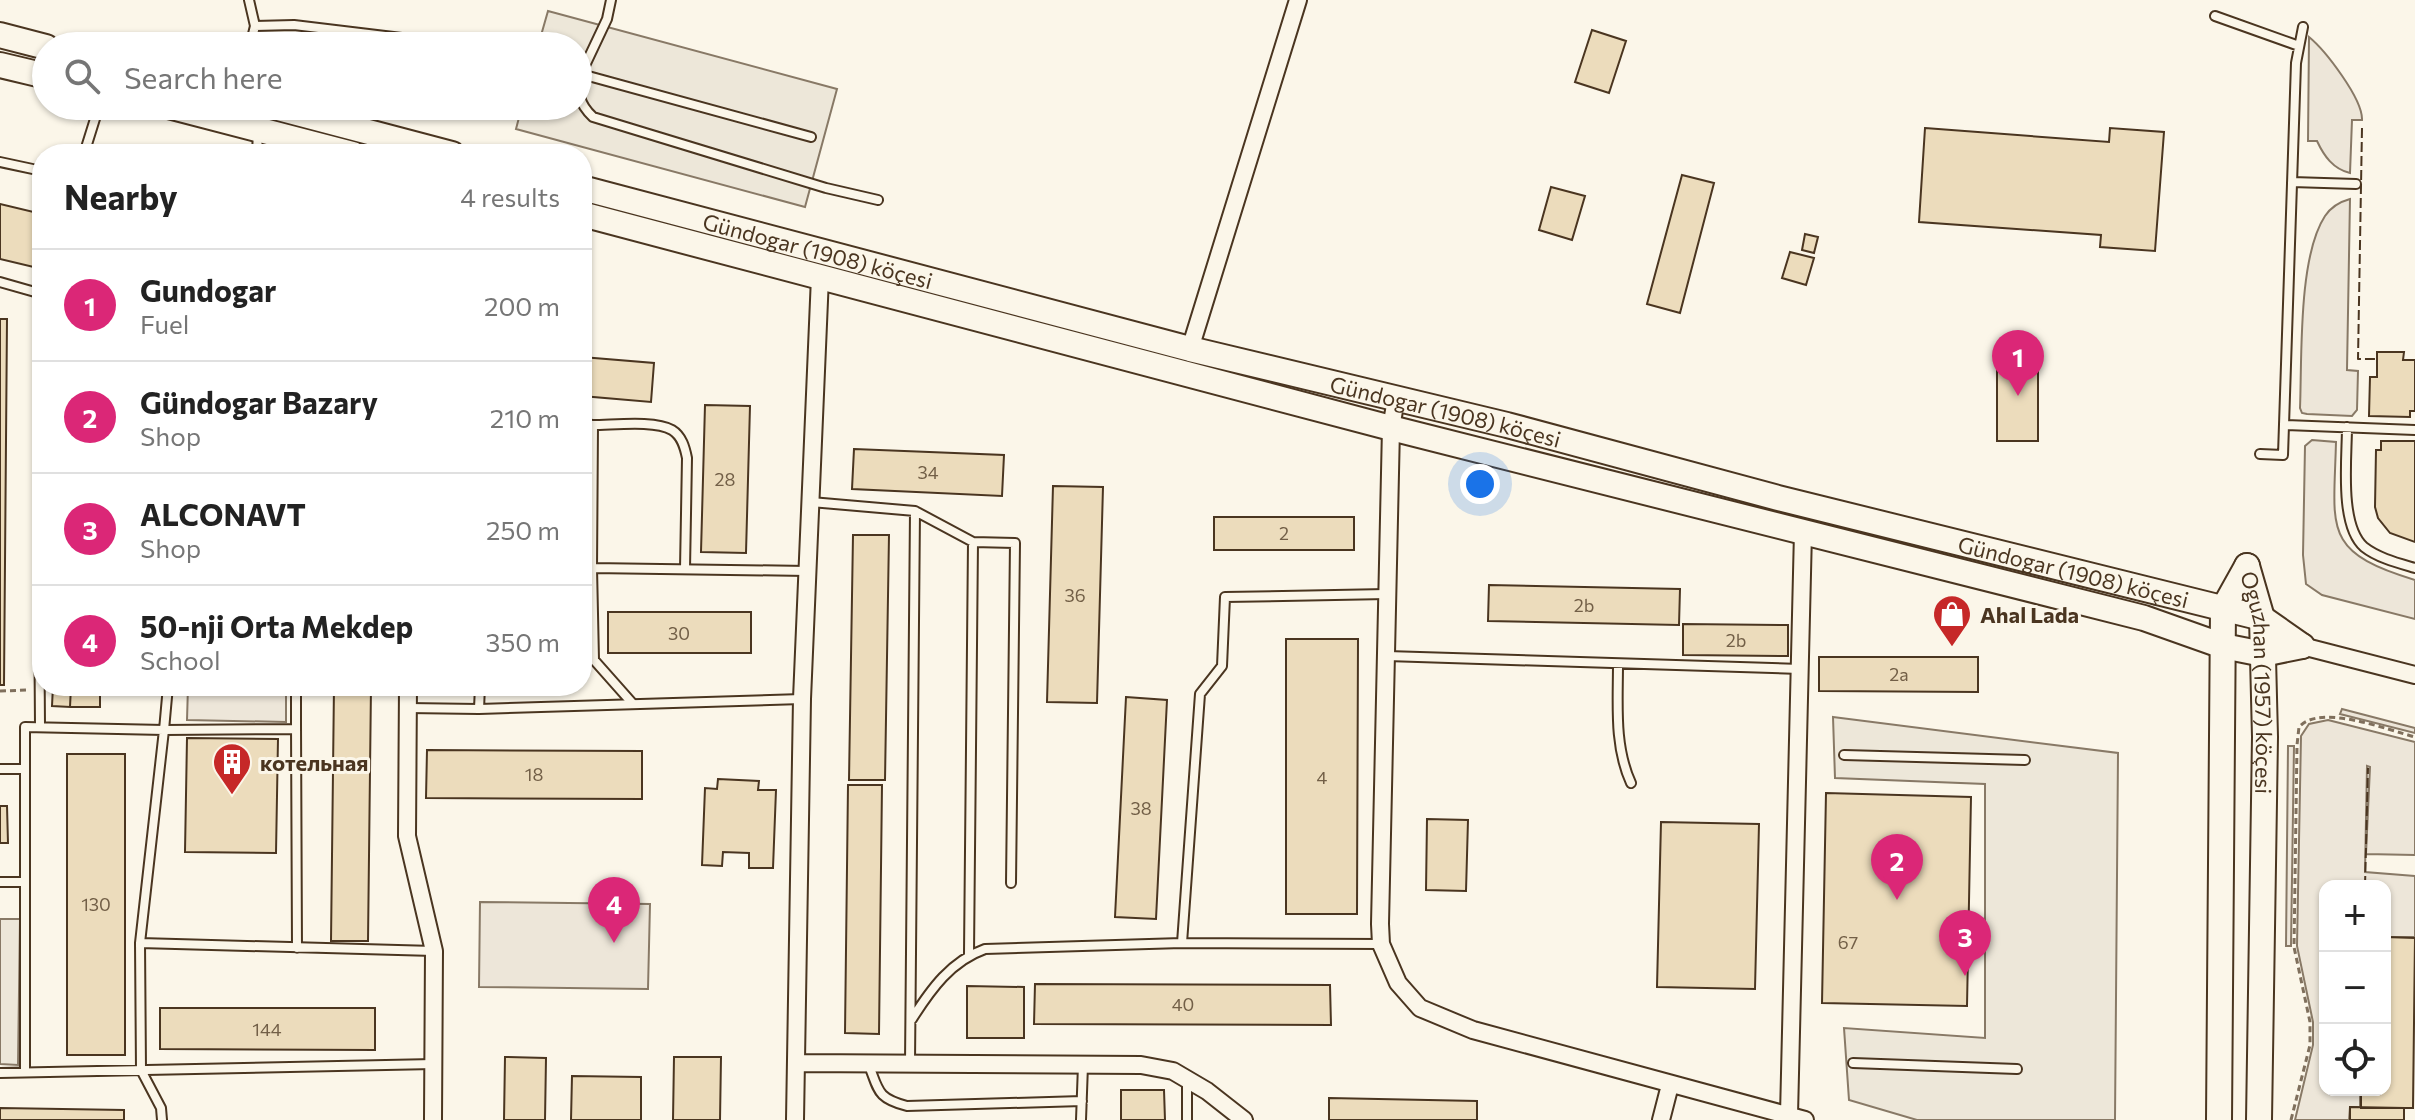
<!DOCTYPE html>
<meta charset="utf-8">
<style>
:root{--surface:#fff;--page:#f6f6f6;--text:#222;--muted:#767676;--line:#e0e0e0;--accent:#db2777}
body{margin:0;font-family:Commissioner,sans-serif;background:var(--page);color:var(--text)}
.controls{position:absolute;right:24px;bottom:24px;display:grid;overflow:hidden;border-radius:16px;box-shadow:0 2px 6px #0004}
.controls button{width:72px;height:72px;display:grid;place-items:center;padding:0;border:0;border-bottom:2px solid var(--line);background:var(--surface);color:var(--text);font:40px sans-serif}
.you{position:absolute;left:1480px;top:484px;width:28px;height:28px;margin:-20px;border:6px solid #fff;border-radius:50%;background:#1a73e8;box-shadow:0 0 0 12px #1a73e833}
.badge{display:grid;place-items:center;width:52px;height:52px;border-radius:50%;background:var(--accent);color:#fff;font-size:26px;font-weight:700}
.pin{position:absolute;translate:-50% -66px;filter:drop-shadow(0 2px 4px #0008)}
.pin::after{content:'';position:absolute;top:42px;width:28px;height:24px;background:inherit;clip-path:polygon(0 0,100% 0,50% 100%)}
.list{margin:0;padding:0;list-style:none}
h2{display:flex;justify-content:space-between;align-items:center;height:104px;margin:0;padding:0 32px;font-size:34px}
h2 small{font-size:26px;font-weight:400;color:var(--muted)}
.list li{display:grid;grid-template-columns:52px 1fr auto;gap:24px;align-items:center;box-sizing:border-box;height:112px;padding:0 32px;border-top:2px solid var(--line)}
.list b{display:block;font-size:30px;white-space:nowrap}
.list p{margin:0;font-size:26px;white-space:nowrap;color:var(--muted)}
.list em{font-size:26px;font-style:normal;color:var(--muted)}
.icon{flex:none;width:44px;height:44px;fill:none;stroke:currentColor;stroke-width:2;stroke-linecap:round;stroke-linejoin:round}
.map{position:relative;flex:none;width:2415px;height:1120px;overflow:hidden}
.search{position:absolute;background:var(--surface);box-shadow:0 2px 6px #0004;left:32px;top:32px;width:560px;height:88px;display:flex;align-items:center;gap:20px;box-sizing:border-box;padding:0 28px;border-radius:44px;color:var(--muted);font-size:30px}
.panel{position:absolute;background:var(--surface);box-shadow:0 2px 6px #0004;left:32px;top:144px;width:560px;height:552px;border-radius:32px}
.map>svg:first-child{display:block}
.green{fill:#ede6d9;stroke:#887966;stroke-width:2}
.parking{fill:#ede7d9;stroke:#887966;stroke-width:2}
.building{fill:#ecdcbc;stroke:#4a3520;stroke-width:2}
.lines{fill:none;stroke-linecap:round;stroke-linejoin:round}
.lane-casing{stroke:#4a3520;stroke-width:12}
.street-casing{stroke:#4a3520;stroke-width:20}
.secondary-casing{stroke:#4a3520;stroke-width:28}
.path{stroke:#7f6f5c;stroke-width:3;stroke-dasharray:6 4;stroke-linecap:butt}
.lane{stroke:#fbf6e9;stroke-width:8}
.street{stroke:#fbf6e9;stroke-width:16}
.secondary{stroke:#fbf6e9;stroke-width:24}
.fence{stroke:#4a3520;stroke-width:2;stroke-dasharray:10 4;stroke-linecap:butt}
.labels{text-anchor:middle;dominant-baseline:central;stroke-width:6;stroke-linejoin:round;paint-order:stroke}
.number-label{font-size:18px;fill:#725f47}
.street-label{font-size:22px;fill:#4a3520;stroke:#fbf6e9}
.poi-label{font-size:22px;font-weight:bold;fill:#4a3520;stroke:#fbf6e9;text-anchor:start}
</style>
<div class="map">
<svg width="2415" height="1120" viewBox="0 0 2415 1120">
<rect width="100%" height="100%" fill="#fbf6e9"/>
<path class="green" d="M2309,37C2325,50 2363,99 2362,120H2352L2350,173C2333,169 2324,156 2317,141H2308Z
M2350,199L2347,370L2358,371L2357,410L2352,416L2307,414L2302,413L2300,408C2302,358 2298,257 2325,216C2331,207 2339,202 2350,199Z
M2312,440L2336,442C2334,528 2321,552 2415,580V619L2322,595L2306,584L2303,555L2305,446Z
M188,686H286V722L187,720Z
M2342,709L2415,728V733L2340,714Z
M2328,720L2415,742V855L2366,854L2370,767L2367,766L2365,872L2415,876V937H2385V886H2325V1090H2360V1107H2350L2349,1120H2295L2313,1045V1022L2297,946L2301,736L2309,724Z
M2288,746H2294L2291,946H2286Z
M480,902L650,904L648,989L479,987Z"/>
<path class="parking" d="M548,11L837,89L805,207L516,129L522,106H578V46H538Z
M1833,717L2118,753L2115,1120H1917L1849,1100L1844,1028L1985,1038V784L1835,778Z
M0,919H20L18,1065L0,1064Z"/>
<path class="building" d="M1592,30L1626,41L1609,93L1575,82Z
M1925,128L2109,142L2110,128L2164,132L2155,251L2100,247L2101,235L1919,222Z
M1682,175L1714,183L1680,313L1647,304Z
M1551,187L1585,196L1572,240L1539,230Z
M0,204L42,214V269L0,259Z
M1805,234L1818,237L1814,253L1802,250Z
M1790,252L1814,258L1806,285L1782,278Z
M0,319H7L4,685H0Z
M1997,352H2038V441H1997Z
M2377,352H2404L2403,360H2415V411H2410V417L2369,416L2370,377H2377Z
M582,357L654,363L651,402L582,396Z
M705,405L750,406L746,553L701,552Z
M2381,441H2415V542L2390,533L2378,518L2375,507L2376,450H2381Z
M854,449L1004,455L1002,496L852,489Z
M1053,486L1103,487L1097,703L1047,702Z
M1214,517H1354V550H1214Z
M853,535H889L885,780H849Z
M1489,585L1680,589L1679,625L1488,621Z
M608,612H751V653H608Z
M1683,624L1788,625V656L1683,655Z
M1286,639H1358L1357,914H1286Z
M1819,657H1978V692L1819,691Z
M53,686H71L70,707L52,706Z
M71,686H100V707H70Z
M334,686H371L368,941H331Z
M1126,697L1167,700L1156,919L1115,917Z
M187,738L278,739L276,853L185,852Z
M427,750L642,751V799L426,798Z
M67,754H125V1055H67Z
M718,779L759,781L758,790H776L773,868H749V853L723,852L722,866L702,865L705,788L717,789Z
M848,785H882L879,1034L845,1033Z
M1826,793L1971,797L1967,1006L1822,1003Z
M0,806H7L8,843H0Z
M1427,819L1468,820L1466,891L1426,890Z
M1661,822L1759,824L1755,989L1657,987Z
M2385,937L2415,938L2413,1108H2361V1090H2385Z
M1035,984L1330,985L1331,1025L1034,1024Z
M967,986L1024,987V1038H967Z
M160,1008H375V1050L160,1049Z
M505,1057L546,1058L545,1120H504Z
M674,1057H721L720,1120H673Z
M572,1076L641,1077V1120H571Z
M1121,1090H1164L1165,1120H1121Z
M1329,1098L1477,1101V1120H1329Z
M2350,1107L2404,1108V1120H2350Z
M0,1108L124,1110V1120H0Z"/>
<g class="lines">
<defs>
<path id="lane" d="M249,0L255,26L250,46
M611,0L607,19L581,74L811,137
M2215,16L2299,46
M255,26L294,25L468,46
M578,73L581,74C578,93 578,103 593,117L826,188L878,200
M84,154L99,106
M257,154L258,131
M0,162L42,171
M2292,182L2356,184
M0,282L42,294
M582,424L593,425L592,568L807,571
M593,425C614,425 655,420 672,430C682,436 685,448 687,458L685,569
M2284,425L2415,430
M2347,427C2347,458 2339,525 2364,547C2378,558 2398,563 2415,568
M2260,454L2283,455L2296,63L2303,27
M811,502L915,511L973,542L1015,543L1011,883
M592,568L594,660L633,704
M39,595L42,484
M1387,656L1800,669
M1618,664C1618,704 1614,746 1631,783
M168,686L164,730L296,729V686
M408,708L479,709L480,686
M479,709L802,699
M296,723L297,948
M40,726L39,595H42
M1844,755L2025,760
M0,769H25
M0,882H25
M140,943L434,951
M1182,943L1200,694L1222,666L1225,597L1387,594
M969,954L973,542
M912,1019C931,989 951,961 985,949L1182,943L1381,944
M868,1063C879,1090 876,1098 907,1106L1082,1101
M910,1063L915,511
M1853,1063L2017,1069
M25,1072V727L164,730L140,943L141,1070L161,1108L162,1120
M0,1073L434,1064
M1081,1120L1083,1065
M1187,1120V1081"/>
<path id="street" d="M1190,349L1298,0
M1396,399L1391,428L1380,924L1381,944L1398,983L1420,1008L1473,1030L1805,1120
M2302,646L2415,675
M408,686L407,836L434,951L433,1120
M796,1063L1141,1065L1173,1071L1207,1091L1244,1120
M1789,1115L1803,532
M795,1120L802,699L820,277
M1661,1120L1670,1085"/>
<g id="secondary">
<path d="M0,35L46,47"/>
<path d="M0,65L46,76"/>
<path d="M168,106L353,154"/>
<path d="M270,106L452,154"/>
<path id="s1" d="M582,188L1190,349L1507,425L1778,498L2262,618L2302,646"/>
<path d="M582,214L1391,428L2144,618L2223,646L2263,654L2302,646"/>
<path id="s2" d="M2247,566L2262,618L2265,737L2259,1120"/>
<path d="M2219,1120L2223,609L2247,566"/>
</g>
</defs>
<use href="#lane" class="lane-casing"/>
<use href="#street" class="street-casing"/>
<use href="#secondary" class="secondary-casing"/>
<path class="path" d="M0,691L28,690
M2291,1120L2310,1045V1022L2294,947L2297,745L2299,727C2320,703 2388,730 2415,737"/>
<use href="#lane" class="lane"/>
<use href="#street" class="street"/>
<use href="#secondary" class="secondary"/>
<path class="fence" d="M2362,128L2358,359H2377
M2365,886L2368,768"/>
</g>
<defs>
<symbol id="shop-pin" viewBox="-11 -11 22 30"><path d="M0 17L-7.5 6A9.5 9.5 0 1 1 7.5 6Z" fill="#c62828" stroke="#fbf6e9"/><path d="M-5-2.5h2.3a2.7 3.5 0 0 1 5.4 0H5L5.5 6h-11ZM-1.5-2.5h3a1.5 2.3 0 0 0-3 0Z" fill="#fff"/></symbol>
<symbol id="building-pin" viewBox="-11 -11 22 30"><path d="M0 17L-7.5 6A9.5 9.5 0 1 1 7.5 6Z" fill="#c62828" stroke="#fbf6e9"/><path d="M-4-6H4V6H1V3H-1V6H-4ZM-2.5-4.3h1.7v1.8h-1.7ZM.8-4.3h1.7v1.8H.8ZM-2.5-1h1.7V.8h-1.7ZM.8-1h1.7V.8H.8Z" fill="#fff"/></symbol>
</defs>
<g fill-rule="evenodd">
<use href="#shop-pin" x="1930" y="592" width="44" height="60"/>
<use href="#building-pin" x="210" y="740" width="44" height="60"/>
</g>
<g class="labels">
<g class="number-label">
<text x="928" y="472">34</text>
<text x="725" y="479">28</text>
<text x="1284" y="533">2</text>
<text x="1075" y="595">36</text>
<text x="1584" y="605">2b</text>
<text x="679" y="633">30</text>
<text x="1736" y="640">2b</text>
<text x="1899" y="674">2a</text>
<text x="534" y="774">18</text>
<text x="1322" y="777">4</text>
<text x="1141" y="808">38</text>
<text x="96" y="904">130</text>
<text x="1848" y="942">67</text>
<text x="1183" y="1004">40</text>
<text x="267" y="1029">144</text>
</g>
<g class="street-label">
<text stroke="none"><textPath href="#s1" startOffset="244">Gündogar (1908) köçesi</textPath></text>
<text stroke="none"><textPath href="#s1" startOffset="892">Gündogar (1908) köçesi</textPath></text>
<text stroke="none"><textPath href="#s1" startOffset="1540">Gündogar (1908) köçesi</textPath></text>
<text stroke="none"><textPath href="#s2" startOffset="118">Oguzhan (1957) köçesi</textPath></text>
</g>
<g class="poi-label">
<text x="1980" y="614">Ahal Lada</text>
<text x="260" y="762">котельная</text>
</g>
</g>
</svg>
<div class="controls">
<button>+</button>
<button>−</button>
<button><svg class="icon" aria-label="locate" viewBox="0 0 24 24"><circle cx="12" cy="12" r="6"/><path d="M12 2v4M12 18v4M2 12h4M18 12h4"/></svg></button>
</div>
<div class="you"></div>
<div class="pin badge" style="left:2018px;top:396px">1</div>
<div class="pin badge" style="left:1897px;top:900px">2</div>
<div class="pin badge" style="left:1965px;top:976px">3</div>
<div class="pin badge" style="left:614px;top:943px">4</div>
<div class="search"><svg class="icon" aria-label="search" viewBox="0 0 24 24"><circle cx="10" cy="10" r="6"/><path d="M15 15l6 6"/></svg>Search here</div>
<section class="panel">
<h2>Nearby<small>4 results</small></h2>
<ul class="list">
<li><span class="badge">1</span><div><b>Gundogar</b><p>Fuel</p></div><em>200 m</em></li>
<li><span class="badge">2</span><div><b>Gündogar Bazary</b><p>Shop</p></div><em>210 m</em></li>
<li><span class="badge">3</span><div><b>ALCONAVT</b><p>Shop</p></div><em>250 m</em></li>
<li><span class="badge">4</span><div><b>50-nji Orta Mekdep</b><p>School</p></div><em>350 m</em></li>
</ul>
</section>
</div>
